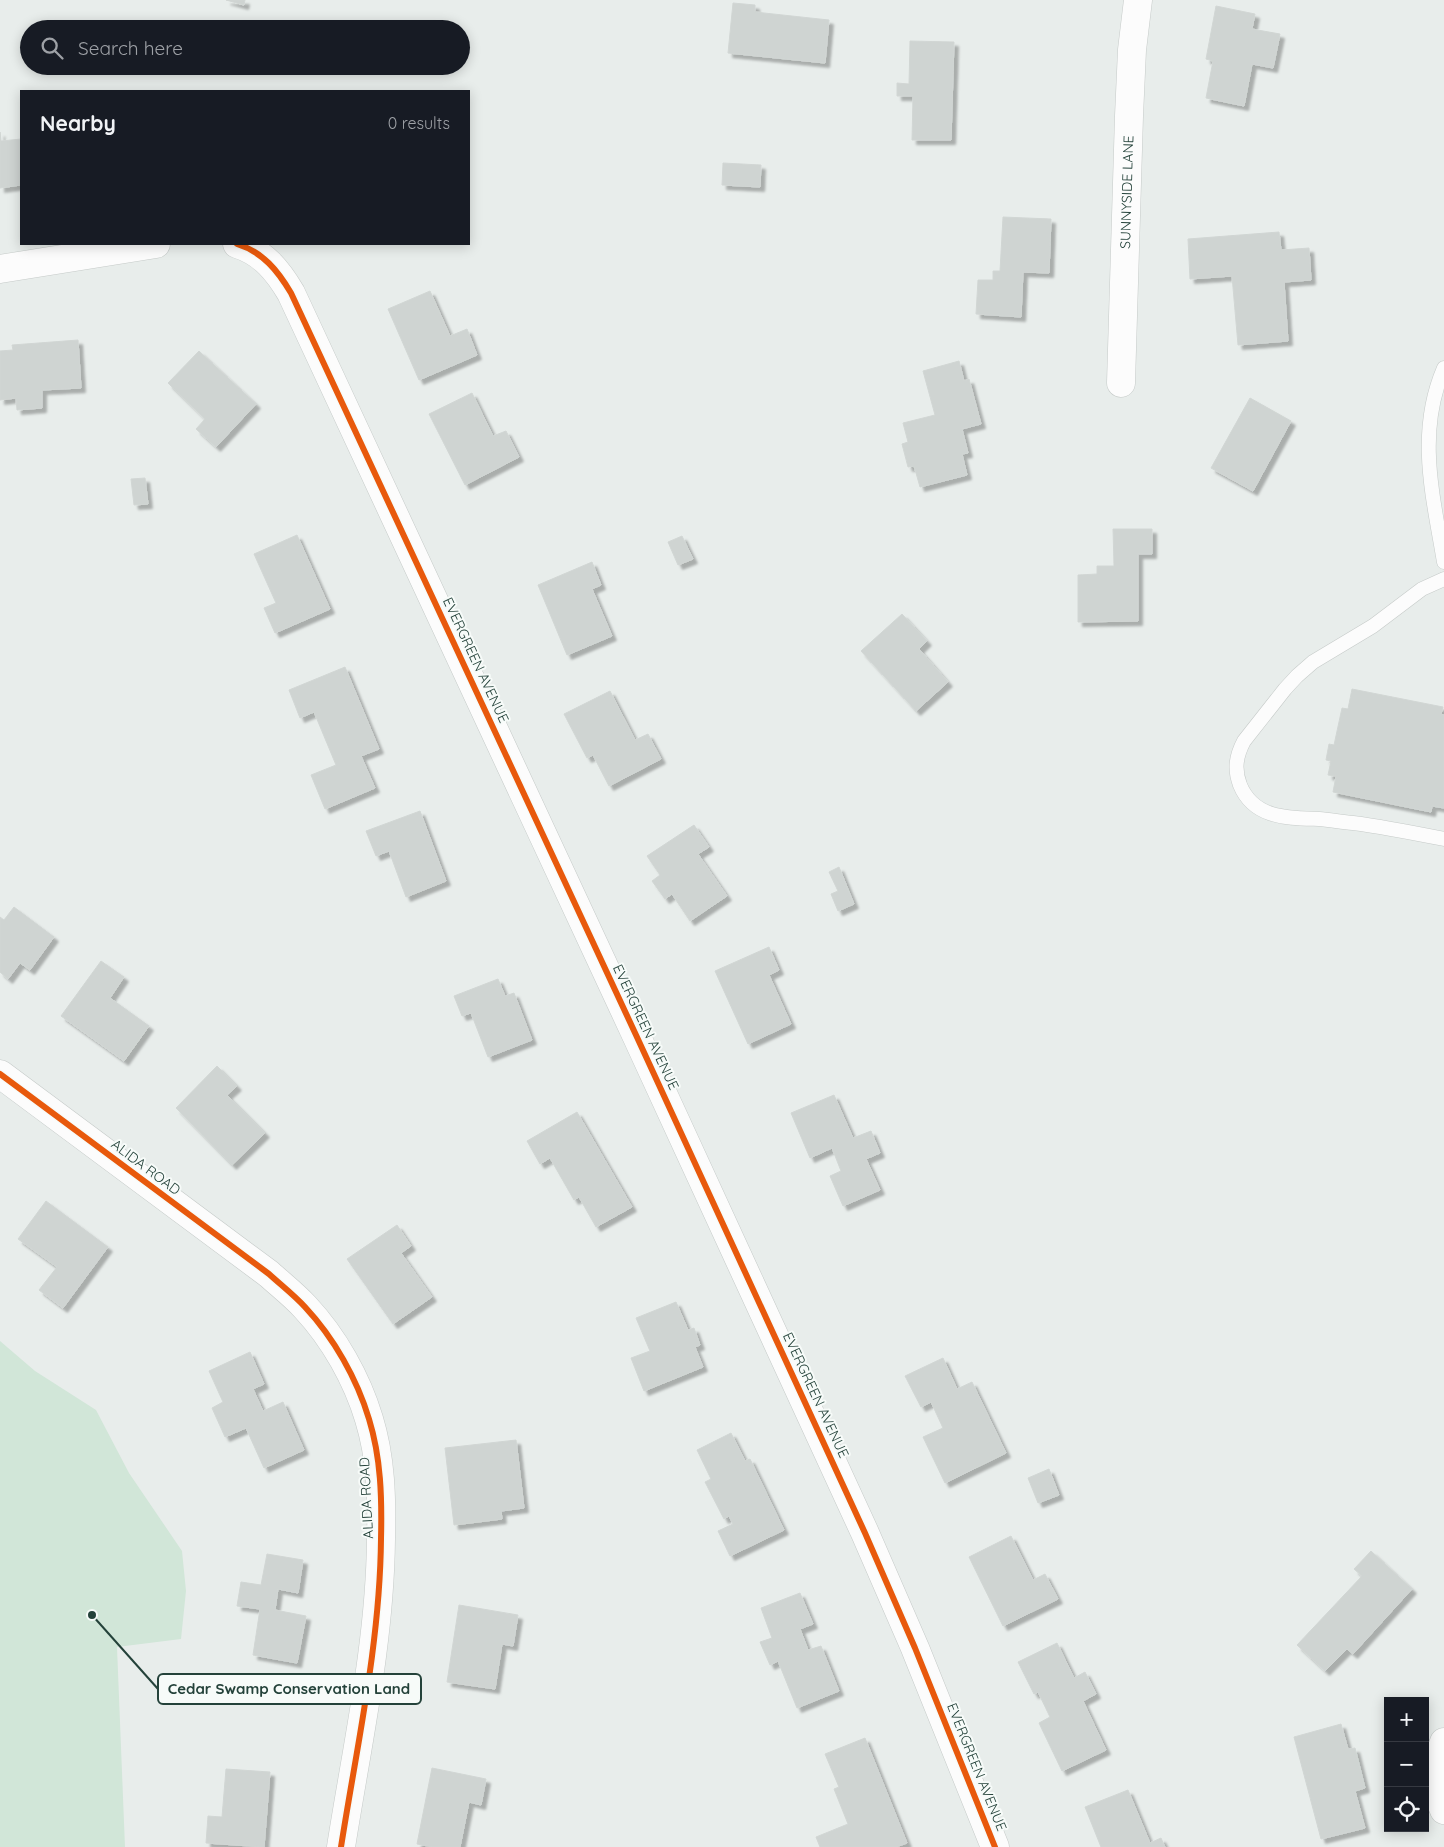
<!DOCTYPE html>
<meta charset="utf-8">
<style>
:root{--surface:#171b24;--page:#242831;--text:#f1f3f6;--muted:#9ea1a6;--line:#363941}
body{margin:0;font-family:Quicksand,sans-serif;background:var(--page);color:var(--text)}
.controls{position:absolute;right:15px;bottom:15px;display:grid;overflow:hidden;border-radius:0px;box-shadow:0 2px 12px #0003}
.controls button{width:45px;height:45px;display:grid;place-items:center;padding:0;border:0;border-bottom:1px solid var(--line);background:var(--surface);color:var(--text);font:25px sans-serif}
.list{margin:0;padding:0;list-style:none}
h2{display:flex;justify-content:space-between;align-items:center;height:65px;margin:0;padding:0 20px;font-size:21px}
h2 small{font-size:16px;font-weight:400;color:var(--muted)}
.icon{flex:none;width:28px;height:28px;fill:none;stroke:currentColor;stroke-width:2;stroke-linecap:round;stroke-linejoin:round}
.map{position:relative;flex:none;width:1444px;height:1847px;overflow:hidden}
.search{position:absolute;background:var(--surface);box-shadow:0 2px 12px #0003;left:20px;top:20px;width:450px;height:55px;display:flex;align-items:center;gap:12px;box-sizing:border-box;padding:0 18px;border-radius:28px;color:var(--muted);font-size:19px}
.panel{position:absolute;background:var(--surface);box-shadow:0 2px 12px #0003;left:20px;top:90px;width:450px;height:155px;border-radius:0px}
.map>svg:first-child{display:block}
.green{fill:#d1e6d8}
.building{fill:#cfd4d2;stroke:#d1d6d4;filter:url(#shadow)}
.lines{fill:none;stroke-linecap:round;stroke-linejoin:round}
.service-casing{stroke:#c5cac8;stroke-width:15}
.minor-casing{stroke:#c5cac8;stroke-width:29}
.service{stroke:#fcfcfc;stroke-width:14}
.minor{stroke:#fcfcfc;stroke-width:28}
.cycleway-casing{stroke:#f7fbf9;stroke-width:9}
.cycleway{stroke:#e8590c;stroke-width:6}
.labels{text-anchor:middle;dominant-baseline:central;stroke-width:4;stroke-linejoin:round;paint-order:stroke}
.street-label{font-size:14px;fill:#24423a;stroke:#f7fbf9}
.leader{fill:none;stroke:#24423a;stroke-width:2}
.callout-dot{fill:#24423a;stroke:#f7fbf9;stroke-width:2}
.callout{fill:#f7fbf9;stroke:#24423a;stroke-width:2}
.callout-label{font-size:15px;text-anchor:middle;font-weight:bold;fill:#24423a}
</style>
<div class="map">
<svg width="1444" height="1847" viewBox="0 0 1444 1847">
<defs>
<filter id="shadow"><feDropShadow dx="4.5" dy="4.5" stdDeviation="1" flood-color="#0004"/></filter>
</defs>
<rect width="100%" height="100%" fill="#e8edeb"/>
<path class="green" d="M0,1341L35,1371L96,1410L129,1473L182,1551L186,1591L181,1639L117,1647L125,1847H0Z"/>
<path class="building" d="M226,0H245L244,5Z
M733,3L755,5V12L829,20L825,63L728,53Z
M1216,6L1255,14L1252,29L1280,34L1273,68L1252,64L1244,106L1206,98L1213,61L1206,59Z
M910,41L954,42L951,140H912L913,96H897V83L909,84Z
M0,132L1,141L21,139V185L0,188Z
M723,163L761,165L760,187L722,185Z
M1003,217L1051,219L1049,273L1023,272L1021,317L976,314L978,280H993V271H1000Z
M1279,232L1281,250L1309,248L1311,280L1284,282L1288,341L1238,345L1232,276L1190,279L1188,239Z
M430,291L450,336L467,329L477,355L419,380L388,309Z
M78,340L81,388L42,390V408L17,410L16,398L0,400V351L13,350L12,345Z
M199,351L256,404L216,447L196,429L205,419L168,383Z
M959,361L964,381L969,379L981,424L962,429L968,453L962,454L967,475L920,487L914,466L908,467L902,444L908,442L903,423L935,415L923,371Z
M472,393L493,436L506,431L519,457L465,485L429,414Z
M1250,398L1291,421L1253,491L1211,468Z
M145,478L148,504L134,505L131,479Z
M1113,529H1152V554H1138V621L1078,622V575L1097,574V566H1114Z
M297,535L330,609L275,633L264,608L276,603L254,554Z
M682,536L693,559L678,565L668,542Z
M592,562L601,585L592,589L612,636L567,655L538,585Z
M902,614L927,641L919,649L948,682L916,711L861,651Z
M345,667L379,749L361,756L375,788L325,809L311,775L336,765L314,712L300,718L289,690Z
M1352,689L1443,707L1441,714L1444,715V808L1432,806L1431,812L1333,792L1336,776L1328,775L1331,761L1326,760L1329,744L1334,745L1342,708L1348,709Z
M610,691L635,740L648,734L661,759L609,786L593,755L587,758L564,714Z
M420,811L446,881L406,897L389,851L376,856L366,831Z
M694,825L709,847L698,854L727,896L690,921L672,894L665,899L652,881L660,875L647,856Z
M839,867L854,904L838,911L831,894L838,891L829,872Z
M14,907L54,937L30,970L20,963L8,979L0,972V917L4,920Z
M769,947L779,970L769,975L791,1024L748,1044L715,971Z
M101,961L124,977L110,998L149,1026L124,1061L61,1016Z
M498,979L505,996L514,993L532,1040L488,1057L471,1013L462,1016L454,996Z
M217,1066L237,1086L227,1095L265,1133L232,1165L176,1108Z
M834,1095L853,1138L871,1131L880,1153L866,1159L880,1190L843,1206L830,1176L841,1171L832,1148L810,1158L791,1113Z
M577,1112L632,1207L596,1227L579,1197L574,1200L550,1158L540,1164L527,1141Z
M46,1201L108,1247L63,1308L39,1290L57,1267L18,1239Z
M397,1225L411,1246L401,1253L432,1297L393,1324L347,1259Z
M676,1302L688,1330L694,1328L700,1345L695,1347L703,1367L644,1391L631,1358L650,1351L636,1318Z
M250,1352L264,1384L253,1389L263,1411L283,1402L304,1450L264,1468L246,1428L225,1437L212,1408L223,1402L209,1371Z
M943,1358L957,1389L972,1382L1006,1453L945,1483L923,1437L943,1428L931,1402L921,1407L905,1376Z
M731,1433L745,1461L750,1459L784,1530L730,1556L718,1531L733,1524L729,1516L724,1519L705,1482L711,1479L697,1450Z
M516,1440L524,1508L501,1511L502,1519L454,1525L445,1448Z
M1049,1469L1059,1495L1038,1503L1028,1478Z
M1011,1536L1033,1580L1045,1574L1058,1599L1003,1626L969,1557Z
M1371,1551L1412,1589L1353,1654L1347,1649L1325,1671L1297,1645L1362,1576L1354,1569Z
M267,1554L303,1560L298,1593L278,1589L275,1610L306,1616L297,1663L253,1655L260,1609L237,1606L241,1582L261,1585Z
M800,1593L813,1624L800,1629L808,1650L821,1646L839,1691L797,1708L778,1661L770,1665L760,1642L772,1638L761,1608Z
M459,1605L518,1615L513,1646L502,1644L495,1689L447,1682Z
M1057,1643L1074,1678L1085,1672L1096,1694L1083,1701L1106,1750L1062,1771L1039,1723L1050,1717L1038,1692L1034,1694L1018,1662Z
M1341,1724L1348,1749L1355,1748L1365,1788L1355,1791L1365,1828L1321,1839L1294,1737Z
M865,1738L907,1843L896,1847H820L816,1837L848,1824L834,1789L839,1787L825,1754Z
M432,1768L486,1779L481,1805L469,1802L460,1847H433L417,1844Z
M226,1769L270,1772L264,1847L206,1843L208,1816L222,1817Z
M1128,1790L1150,1843L1161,1838L1165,1847H1101L1085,1807Z"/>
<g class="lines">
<defs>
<path id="service" d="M1444,368C1416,433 1433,496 1444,562
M1444,579L1422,589L1373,626L1313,662L1297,676L1285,689L1244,741C1236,756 1234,769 1240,785C1254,819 1288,818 1319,819C1330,820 1342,822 1353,823C1384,827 1414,833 1444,839"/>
<g id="minor">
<path d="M237,244C263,252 278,271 291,293L636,1035L865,1533L915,1648L995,1847"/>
<path d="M0,269L156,244"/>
<path id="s1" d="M1121,383L1129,116L1132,50L1138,0"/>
<path d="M0,1074L269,1274C281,1285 294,1295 305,1307C334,1338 357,1379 369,1419C381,1458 382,1498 381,1539C380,1643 357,1745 341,1847"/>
<path d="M1444,1742C1434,1765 1433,1787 1444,1810"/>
</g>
</defs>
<use href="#service" class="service-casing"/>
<use href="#minor" class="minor-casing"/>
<use href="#service" class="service"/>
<use href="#minor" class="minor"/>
<defs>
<path id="cycleway" d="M237,244C263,252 278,271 291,293L636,1035L865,1533L915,1648L995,1847
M0,1074L269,1274C281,1285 294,1295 305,1307C334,1338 357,1379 369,1419C381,1458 382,1498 381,1539C380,1643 357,1745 341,1847"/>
</defs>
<use href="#cycleway" class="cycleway-casing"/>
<use href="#cycleway" class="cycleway"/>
</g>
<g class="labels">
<g class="street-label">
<text stroke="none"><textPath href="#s1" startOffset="191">SUNNYSIDE LANE</textPath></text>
<text transform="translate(476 660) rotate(65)">EVERGREEN AVENUE</text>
<text transform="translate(646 1027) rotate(65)">EVERGREEN AVENUE</text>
<text transform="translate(146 1167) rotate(37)">ALIDA ROAD</text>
<text transform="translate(816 1395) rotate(65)">EVERGREEN AVENUE</text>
<text transform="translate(366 1498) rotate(-93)">ALIDA ROAD</text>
<text transform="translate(977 1767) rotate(68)">EVERGREEN AVENUE</text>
</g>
</g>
<path class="leader" d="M92 1615L158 1689"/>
<circle class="callout-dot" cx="92" cy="1615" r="5"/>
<rect class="callout" x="158" y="1674" width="263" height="30" rx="5"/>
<g class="callout-label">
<text x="289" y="1694">Cedar Swamp Conservation Land</text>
</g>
</svg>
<div class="controls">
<button>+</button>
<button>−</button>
<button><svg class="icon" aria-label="locate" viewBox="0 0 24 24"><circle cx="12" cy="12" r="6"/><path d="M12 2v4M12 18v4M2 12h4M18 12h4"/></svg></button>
</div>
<div class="search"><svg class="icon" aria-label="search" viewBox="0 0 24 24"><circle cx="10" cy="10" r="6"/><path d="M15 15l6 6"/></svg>Search here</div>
<section class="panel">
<h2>Nearby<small>0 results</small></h2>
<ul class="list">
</ul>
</section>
</div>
